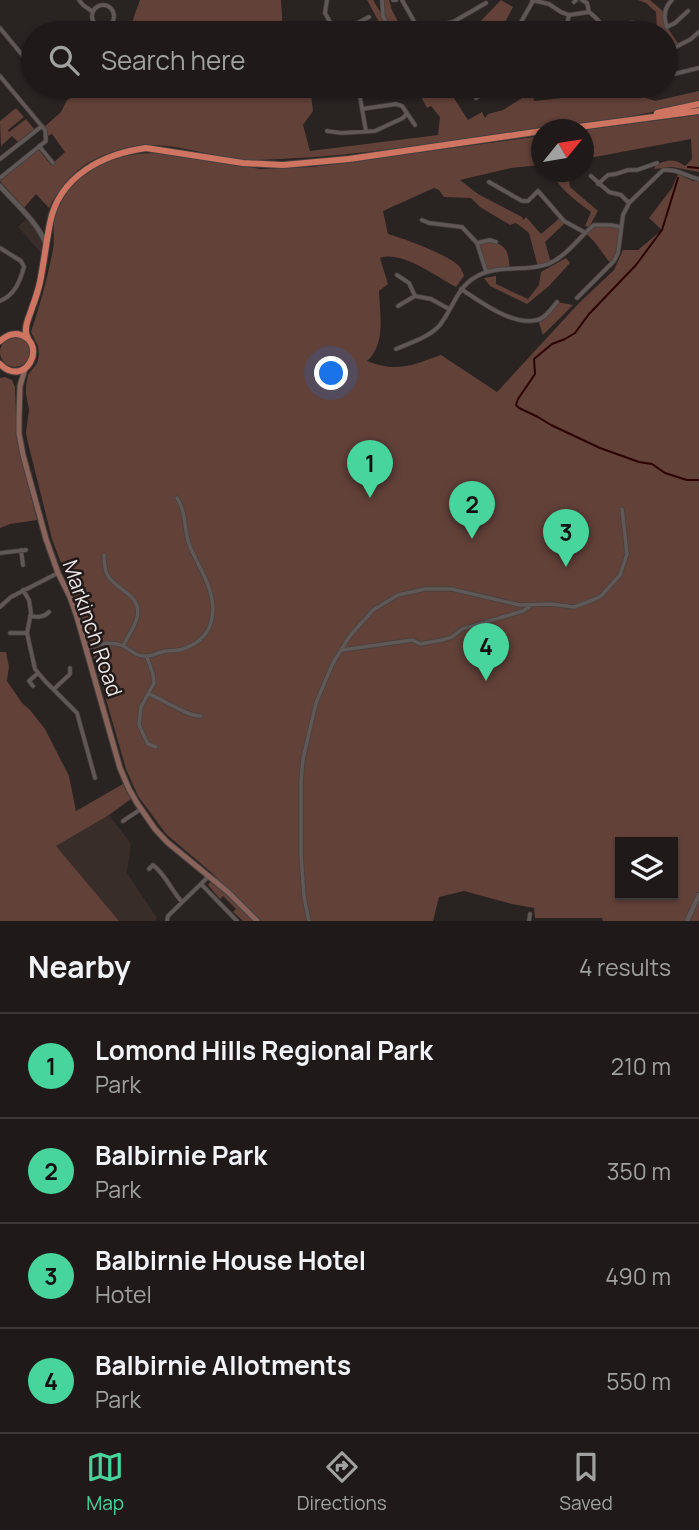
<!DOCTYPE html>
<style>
:root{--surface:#1f1a19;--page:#272322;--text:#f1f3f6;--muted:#a1a1a2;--line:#3c3838;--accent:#48d49d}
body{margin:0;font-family:Manrope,sans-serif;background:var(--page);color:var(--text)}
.controls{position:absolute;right:21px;bottom:21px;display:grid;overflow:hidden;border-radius:0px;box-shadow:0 2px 5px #0004}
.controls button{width:63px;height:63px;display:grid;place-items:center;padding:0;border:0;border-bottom:2px solid var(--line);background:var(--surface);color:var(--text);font:35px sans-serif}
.compass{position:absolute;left:531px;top:119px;width:63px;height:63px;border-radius:50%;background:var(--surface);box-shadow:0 2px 5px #0004;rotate:60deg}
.you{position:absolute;left:332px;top:374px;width:24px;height:24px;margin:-18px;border:5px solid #fff;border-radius:50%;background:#1a73e8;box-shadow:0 0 0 10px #1a73e833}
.badge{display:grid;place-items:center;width:46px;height:46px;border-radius:50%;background:var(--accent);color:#111;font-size:23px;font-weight:700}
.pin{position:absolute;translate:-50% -58px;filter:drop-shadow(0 2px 4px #0008)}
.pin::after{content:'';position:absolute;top:37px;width:24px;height:21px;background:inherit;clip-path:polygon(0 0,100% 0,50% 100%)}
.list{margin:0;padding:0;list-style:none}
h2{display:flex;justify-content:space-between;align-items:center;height:91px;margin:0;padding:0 28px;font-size:30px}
h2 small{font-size:23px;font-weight:400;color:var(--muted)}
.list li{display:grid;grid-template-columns:46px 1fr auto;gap:21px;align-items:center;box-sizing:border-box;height:105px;padding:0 28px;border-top:2px solid var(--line)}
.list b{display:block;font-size:26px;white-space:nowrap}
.list p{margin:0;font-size:23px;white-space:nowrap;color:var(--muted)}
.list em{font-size:23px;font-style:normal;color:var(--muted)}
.icon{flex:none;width:38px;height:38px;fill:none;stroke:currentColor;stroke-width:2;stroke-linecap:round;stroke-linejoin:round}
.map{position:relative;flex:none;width:699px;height:921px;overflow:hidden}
.search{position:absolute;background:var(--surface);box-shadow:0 2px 5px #0004;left:21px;right:21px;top:21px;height:77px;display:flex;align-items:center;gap:18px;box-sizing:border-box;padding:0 24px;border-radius:38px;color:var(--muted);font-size:26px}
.sheet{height:511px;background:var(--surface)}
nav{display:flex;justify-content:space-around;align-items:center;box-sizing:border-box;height:98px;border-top:2px solid var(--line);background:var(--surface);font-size:19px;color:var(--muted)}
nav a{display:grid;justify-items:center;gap:4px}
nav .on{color:var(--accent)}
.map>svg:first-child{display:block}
.built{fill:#392d2a}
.green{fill:#624139;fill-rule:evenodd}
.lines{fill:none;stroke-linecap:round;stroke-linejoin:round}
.stream{stroke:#2b0200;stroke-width:2}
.minor-casing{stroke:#46403f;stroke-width:5}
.tertiary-casing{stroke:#46403f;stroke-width:6}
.secondary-casing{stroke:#46403f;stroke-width:7}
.trunk-casing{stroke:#46403f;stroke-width:8}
.minor{stroke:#5f5856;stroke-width:3.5}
.tertiary{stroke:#5f5856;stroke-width:4.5}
.secondary{stroke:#89625a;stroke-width:5}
.trunk{stroke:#cf7460;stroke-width:6}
.labels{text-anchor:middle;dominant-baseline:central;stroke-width:5;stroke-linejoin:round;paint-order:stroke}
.street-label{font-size:21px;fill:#eae6e5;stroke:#201918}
</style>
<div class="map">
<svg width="699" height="921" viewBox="0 0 699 921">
<rect width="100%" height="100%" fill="#292321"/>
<path class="built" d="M26,219L41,236L43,245L42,254L18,227Z
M109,815L131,844L127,873L157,918L155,921H119L55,846Z"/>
<path class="green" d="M140,0H281L283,33H128Z
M367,0H373L382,15V0H389L392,10L404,33H385Z
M501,0L513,7L504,24L527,33H469Z
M638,0H650L665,13L667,27L679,45L666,52V33H655L657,30L656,12L646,3Z
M94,86H310L313,111L303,125L310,151L438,135L440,117L431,106L427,108L415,86H446L468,120L482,112L485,118L488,114L503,110L522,98L515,86H530L534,101L618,92L620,86H637L636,90L638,95L655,101L699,91V101C676,106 654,112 632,116C584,124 537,128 489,135C412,147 334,158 257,160C215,161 172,138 130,147C91,156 68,171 49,208L36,194L24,208L0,181L38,149L51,165L65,152L52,134L48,136L43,128L61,112L67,100Z
M16,108L24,117L8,130L9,132L26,119L34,129L18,142L12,136L1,146L0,121Z
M699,115V172L672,167L654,169L656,165C667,160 674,158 685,166L692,159L691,139L584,159V130Z
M541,136V165L511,168L460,180L478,194L522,217L523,220L526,217L541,234L561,217L566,222L545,242L551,263L538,267L529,233L516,223L510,225L480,207L471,198L444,197L439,190L434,188L383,211L388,234C405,239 447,254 459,266C461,268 463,273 464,276L456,287C437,277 401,250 380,258L388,284L379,291C380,315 386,344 367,361C398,373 412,365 441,355L497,392L579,303L614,270L623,250H638L662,230L649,218L672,188L678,174L693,181L699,180V921H603L602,918H535L534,908L512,904L464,891L439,897L433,921H243L233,912L236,909L223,896L220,899L208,885L211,881L246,911L212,873L166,834L138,796L126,769L93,654L94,650L52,539L28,443L26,433L29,410L26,394V386L28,375L37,363L39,355L38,346L31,332C40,305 48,277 53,249C55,238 52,227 55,217C69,171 112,153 156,153L261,169L312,167ZM620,842H673V895H620Z
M550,172H568L570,187L598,211L589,227L585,226L591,212C574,200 561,189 550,172Z
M594,225L621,227L618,253L612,265C602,254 597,242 585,233Z
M490,240C508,246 508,252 510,269L487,271L477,243Z
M566,258L570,263L549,286L527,304L490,286L484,278L496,276V284L528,299L539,285L541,272Z
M557,302L573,305L543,335L538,320Z
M0 352a15 15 0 1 1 30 0a15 15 0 1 1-30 0Z
M5,377L12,380L15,387L17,442L37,520L10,524L0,528V378Z
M0,652H6L9,667L7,681L22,703L30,710L45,729L69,776L76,811L123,784L131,799L109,815L56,846L119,921H0Z"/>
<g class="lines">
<path class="stream" d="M688,167L699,168
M678,178L662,230L636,265L589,314L575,333L565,339L552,344L534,359L535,374L518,399L516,405L519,408L538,417L551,425L600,448L639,462L652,464L665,473L687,480H699"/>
<defs>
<path id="minor" d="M79,0L83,5L93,12
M327,0L325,13L336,33
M382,0L383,16L391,33
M393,0H396
M402,0L415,23L423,28L453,22L486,3
M532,0L549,4L561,12L569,15L589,12C598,18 602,27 611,33
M582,0L587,3L589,12
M672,0C664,8 663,17 667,27L675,23L688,11
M574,2L576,0
M92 16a11 11 0 1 1 22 0a11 11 0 1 1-22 0Z
M0,28L33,68
M517,29L533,1
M309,33L330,24
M338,33L369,17
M565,33L569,15
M629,33L630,23H634L641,32
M666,52L691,39L699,32
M0,76L45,130L46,141L0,178
M666,76L699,68
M358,86L366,131
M482,86L486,92L496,86
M328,91L359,90
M476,98L486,92
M362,109L396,104L402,106L415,125
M327,131L341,133L375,131L403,118L407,113
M39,146L53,163
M0,159L42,126
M591,176L609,192L621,195L629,203
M489,182L522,201H528L538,191L564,221L584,232
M598,184L608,175L616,174L628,170H637L657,163
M422,220L429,223L462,227L477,243L486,271
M477,243L490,240L496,242
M0,248L21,261L24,267C20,281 15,295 0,301
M397,275L409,283L415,296
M461,289C481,302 512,326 537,320C545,319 552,308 557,302
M577,298L614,261L618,253L623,215L629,203L663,170C680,169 684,176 699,179
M398,306L415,296L431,299L449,309
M396,349C410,343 429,337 439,326C452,311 456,289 474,278C497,263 523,273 548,264C566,257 579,237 594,225H610L621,227
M21,550L23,565
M0,553L26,550
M104,555C104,562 104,569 108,576C118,592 145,595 136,621C133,629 127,638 123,646
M23,590L29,600L31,613L27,633L35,669L45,681L77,713L95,778
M0,607L11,597L58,573
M30,616C38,617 43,618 49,612
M10,633H27
M86,648C98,645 111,640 123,646C132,650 135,657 147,656C152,656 157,653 162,652C169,650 177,651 183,649C212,639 218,615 209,588C204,573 195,559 189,544C184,529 186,511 177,498
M342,650L413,640L420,644L442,640L452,637L462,629L523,611L530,606
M147,657L153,674L154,683L141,707L139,725L148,744L156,747
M33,686L29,681L38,673
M54,689L70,674V668
M149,694C162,699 189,717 201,716
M123,821L141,809
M149,869L153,865C166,875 171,890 182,902
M201,884L237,921
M167,921L168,916L209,876
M309,921L304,897L301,854V781L303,759L316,703L332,665L349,637L373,610L398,595L425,589H451L520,605L551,604L574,607L593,600L601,596L620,575L627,554L622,509
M529,921L530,914"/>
<path id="tertiary" d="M0,186C14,202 38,223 45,242
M687,921L699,895"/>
<path id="secondary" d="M25,369L20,386L19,418V434L23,455L46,539L58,573L70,597L77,617L120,768L129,789L137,803L155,829L167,842L228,892L257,921"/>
<path id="trunk" d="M657,113L699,104
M556,130L699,111
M28,339C27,335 25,333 26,329C26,322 30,315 32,308C35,300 38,291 40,282C44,262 46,243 50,223C59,176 103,154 146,148L243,163L283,165L349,159L542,131
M0,341C6,336 13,332 21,335C48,345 25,389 0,364"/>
</defs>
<use href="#minor" class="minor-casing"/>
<use href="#tertiary" class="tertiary-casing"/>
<use href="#secondary" class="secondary-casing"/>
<use href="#trunk" class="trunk-casing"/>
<use href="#minor" class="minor"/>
<use href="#tertiary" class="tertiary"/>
<use href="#secondary" class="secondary"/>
<use href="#trunk" class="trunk"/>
</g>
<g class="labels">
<g class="street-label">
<text transform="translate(93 628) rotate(71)">Markinch Road</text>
</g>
</g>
</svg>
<div class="controls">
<button><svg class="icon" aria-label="layers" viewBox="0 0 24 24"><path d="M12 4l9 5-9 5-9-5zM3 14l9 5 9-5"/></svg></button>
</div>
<svg class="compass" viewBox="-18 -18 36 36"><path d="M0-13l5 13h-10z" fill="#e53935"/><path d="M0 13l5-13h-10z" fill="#a1a1a2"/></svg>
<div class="you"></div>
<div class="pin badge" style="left:370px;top:498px">1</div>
<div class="pin badge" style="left:472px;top:539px">2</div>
<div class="pin badge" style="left:566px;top:567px">3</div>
<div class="pin badge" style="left:486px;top:681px">4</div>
<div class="search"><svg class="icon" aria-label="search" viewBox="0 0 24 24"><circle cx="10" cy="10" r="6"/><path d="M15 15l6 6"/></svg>Search here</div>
</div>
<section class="sheet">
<h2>Nearby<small>4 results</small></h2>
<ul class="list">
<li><span class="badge">1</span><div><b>Lomond Hills Regional Park</b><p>Park</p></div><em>210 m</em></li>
<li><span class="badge">2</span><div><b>Balbirnie Park</b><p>Park</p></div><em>350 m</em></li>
<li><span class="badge">3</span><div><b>Balbirnie House Hotel</b><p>Hotel</p></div><em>490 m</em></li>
<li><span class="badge">4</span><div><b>Balbirnie Allotments</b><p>Park</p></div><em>550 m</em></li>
</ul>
</section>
<nav>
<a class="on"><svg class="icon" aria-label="map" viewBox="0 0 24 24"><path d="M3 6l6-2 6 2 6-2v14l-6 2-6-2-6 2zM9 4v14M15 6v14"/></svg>Map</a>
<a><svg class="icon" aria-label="directions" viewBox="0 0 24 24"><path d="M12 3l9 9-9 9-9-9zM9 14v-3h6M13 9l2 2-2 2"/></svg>Directions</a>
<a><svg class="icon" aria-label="saved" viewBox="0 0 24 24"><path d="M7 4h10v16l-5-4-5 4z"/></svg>Saved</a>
</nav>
